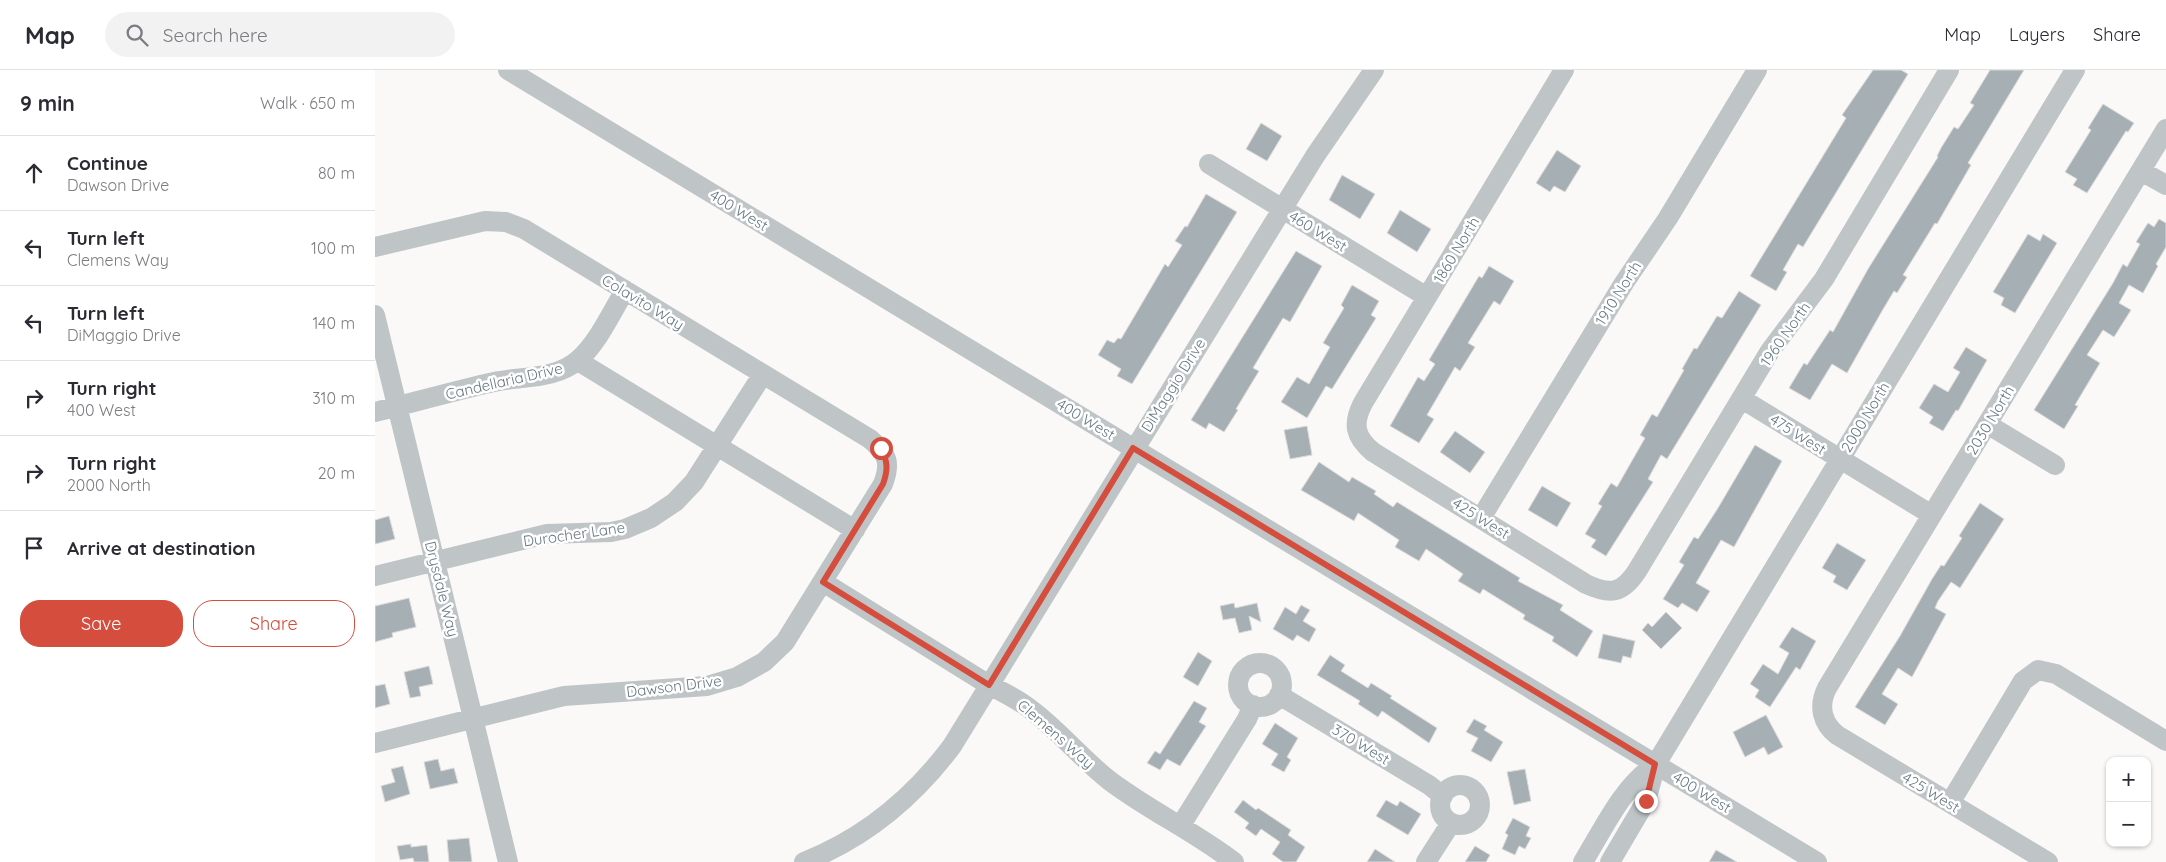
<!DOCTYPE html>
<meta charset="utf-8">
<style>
:root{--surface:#fff;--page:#f2f2f3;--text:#2b2b33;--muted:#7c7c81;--line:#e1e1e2;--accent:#d44d3d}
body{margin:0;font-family:Quicksand,sans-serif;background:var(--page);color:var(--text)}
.controls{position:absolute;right:15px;bottom:15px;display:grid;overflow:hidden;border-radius:10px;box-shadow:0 1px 4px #0004}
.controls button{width:45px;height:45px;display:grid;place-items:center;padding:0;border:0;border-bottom:1px solid var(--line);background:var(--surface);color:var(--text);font:25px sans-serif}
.stop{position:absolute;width:15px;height:15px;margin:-11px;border:4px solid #d44d3d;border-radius:50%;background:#fff}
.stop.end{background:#d44d3d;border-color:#fff;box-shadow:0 1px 5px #0008}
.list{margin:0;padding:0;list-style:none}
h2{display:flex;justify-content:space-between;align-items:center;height:65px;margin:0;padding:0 20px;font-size:21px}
h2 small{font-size:16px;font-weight:400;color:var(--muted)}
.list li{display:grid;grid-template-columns:32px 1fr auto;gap:15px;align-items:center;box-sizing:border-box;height:75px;padding:0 20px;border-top:1px solid var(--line)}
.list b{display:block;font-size:19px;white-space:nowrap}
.list p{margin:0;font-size:16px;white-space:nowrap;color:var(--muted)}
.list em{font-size:16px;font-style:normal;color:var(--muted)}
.actions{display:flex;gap:10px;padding:15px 20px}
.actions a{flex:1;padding:11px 0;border:1px solid var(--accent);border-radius:20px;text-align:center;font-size:18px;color:var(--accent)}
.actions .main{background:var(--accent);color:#fff}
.icon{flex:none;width:28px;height:28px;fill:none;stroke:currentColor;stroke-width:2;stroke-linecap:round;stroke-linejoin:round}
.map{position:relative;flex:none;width:1791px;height:792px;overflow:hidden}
header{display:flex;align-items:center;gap:30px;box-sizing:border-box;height:70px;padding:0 25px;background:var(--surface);border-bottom:1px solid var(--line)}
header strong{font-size:24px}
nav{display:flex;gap:28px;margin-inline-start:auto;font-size:18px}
.search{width:350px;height:45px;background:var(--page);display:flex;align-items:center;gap:12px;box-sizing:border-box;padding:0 18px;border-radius:28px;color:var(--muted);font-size:19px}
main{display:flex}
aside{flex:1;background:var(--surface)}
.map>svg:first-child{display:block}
.building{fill:#a6b0b4;stroke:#dcdbda}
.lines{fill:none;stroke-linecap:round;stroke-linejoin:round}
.minor{stroke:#bfc5c7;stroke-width:20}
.route{stroke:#d44d3d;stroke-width:6}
.labels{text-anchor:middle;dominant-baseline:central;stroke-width:5;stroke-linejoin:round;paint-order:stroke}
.street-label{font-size:15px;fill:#667980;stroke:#fff}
</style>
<header>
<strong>Map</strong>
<div class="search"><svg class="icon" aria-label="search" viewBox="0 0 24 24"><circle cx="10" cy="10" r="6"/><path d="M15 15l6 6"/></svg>Search here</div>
<nav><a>Map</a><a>Layers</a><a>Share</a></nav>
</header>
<main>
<aside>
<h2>9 min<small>Walk · 650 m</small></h2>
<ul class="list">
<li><svg class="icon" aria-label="ahead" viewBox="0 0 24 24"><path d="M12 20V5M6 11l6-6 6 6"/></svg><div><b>Continue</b><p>Dawson Drive</p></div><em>80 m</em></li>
<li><svg class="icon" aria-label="left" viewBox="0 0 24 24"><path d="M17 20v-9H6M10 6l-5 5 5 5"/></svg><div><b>Turn left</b><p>Clemens Way</p></div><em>100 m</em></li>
<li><svg class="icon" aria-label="left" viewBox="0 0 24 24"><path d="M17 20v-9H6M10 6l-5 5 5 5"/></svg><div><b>Turn left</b><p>DiMaggio Drive</p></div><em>140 m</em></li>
<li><svg class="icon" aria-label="right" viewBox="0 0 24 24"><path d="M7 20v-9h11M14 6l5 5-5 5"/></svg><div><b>Turn right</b><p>400 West</p></div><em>310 m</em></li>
<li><svg class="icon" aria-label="right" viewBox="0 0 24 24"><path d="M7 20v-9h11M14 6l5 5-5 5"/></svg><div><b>Turn right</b><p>2000 North</p></div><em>20 m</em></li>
<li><svg class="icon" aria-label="arrive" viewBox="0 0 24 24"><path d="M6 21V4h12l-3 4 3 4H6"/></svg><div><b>Arrive at destination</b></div></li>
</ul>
<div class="actions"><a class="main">Save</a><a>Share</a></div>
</aside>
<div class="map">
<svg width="1791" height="792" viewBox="0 0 1791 792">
<rect width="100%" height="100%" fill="#faf9f8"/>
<path class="building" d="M1498,0H1526L1533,4L1428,177L1423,174L1408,200L1412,202L1401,221L1375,206L1471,48L1467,45Z
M1615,0H1649L1593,93L1596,95L1574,133L1562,154L1560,153L1528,205L1532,207L1522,223L1519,221L1507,241L1472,303L1457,294L1435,330L1414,318L1429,293L1432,295L1455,260L1458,262L1493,199L1563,87L1562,86L1566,78L1579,57L1583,59L1599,35L1595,33Z
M1728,34L1759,53L1753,62L1751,61L1712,123L1698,115L1702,109L1690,102L1716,60L1713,58Z
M886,53L907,66L892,91L871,79Z
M1182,80L1206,96L1190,122L1179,116L1175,122L1161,113Z
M967,105L1000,124L985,149L954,130Z
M831,124L862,142L757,314L742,306L746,299L723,285L732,270L739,273L743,268L746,269L790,194L793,197L807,175L800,171L810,156L812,157Z
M1025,140L1056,159L1042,182L1012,163Z
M1784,149L1791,153V177L1781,194L1783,196L1768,223L1754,215L1744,233L1756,240L1739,267L1728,260L1712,285L1725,293L1700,335L1703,336L1689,359L1659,340L1738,213L1748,194L1752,197L1765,174L1761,172L1773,153L1779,157Z
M1653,164L1665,171L1668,164L1682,173L1640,243L1626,235L1629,228L1618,222Z
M921,181L947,196L915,252L908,248L878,298L884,301L861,339L863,340L849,362L834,353L831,359L816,350Z
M1114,196L1139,211L1125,235L1119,231L1093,273L1100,277L1085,301L1080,297L1052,345L1059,349L1044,373L1015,356L1043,307L1049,311L1060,294L1054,290L1104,206L1107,208Z
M977,215L1004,231L996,245L1001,248L957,319L951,316L932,348L906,332L922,307L934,314L955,277L948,273L969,238L966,235Z
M1364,221L1386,235L1292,389L1286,385L1273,409L1278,412L1231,486L1216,477L1221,470L1210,464L1227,436L1223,434L1236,413L1242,417L1270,368L1265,365L1277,344L1282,347L1309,300L1307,299L1319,278L1322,279L1342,246L1347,248Z
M1591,277L1612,290L1583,341L1581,340L1568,361L1554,353L1558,347L1544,338L1559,314L1573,322L1585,302L1578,298Z
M932,356L937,385L915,389L909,360Z
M1080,361L1110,382L1095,403L1065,382Z
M1380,375L1407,391L1359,477L1346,470L1321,513L1335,521L1322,542L1307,533L1303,538L1288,529L1309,495L1304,492L1319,467L1323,469L1343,438Z
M944,392L974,412L977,407L1001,421L999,424L1018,437L1022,432L1145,508L1143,511L1188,535L1185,540L1218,561L1202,587L1177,571L1179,567L1148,549L1150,545L1108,519L1105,524L1083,511L1088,504L1051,479L1044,491L1020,477L1024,470L983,443L979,451L926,420Z
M1167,416L1196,433L1182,457L1153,440Z
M1605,433L1629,449L1585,518L1576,512L1563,531L1560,538L1571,544L1537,607L1523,598L1507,624L1523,634L1510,655L1480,637L1525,566L1557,509L1566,495L1569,496L1587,468L1584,466Z
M14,446L20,469L0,474V450Z
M1462,473L1491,490L1472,520L1458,512L1461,506L1447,498Z
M34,528L41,557L17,563L18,567L0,572V536Z
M859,533L860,538L882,533L886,552L874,546L877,560L864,563L860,548L848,550L845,536Z
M926,535L935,540L928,551L941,559L934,572L922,565L918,571L898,559L910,537L921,544Z
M1291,542L1307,558L1286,579L1267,560L1273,553L1277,557Z
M1417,557L1441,571L1425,600L1421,597L1395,637L1380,627L1384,620L1375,614L1388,594L1403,604L1414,583L1404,577Z
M1228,564L1260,571L1256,588L1248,586L1246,593L1223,588Z
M823,582L837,591L823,616L808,607Z
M955,585L970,595L966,601L993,618L996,613L1017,626L1015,628L1062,658L1054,673L1007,641L1003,647L983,634L985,631L942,605Z
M54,596L58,614L44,617L46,626L35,628L29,602Z
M10,614L15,634L0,638V616Z
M819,631L832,638L824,652L831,656L805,696L792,689L785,700L772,693L780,681L785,684Z
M1391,645L1408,677L1393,685L1389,677L1370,687L1358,662Z
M1099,649L1112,656L1109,660L1128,672L1116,692L1096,681L1103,668L1091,662Z
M900,653L923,668L912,687L916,690L909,702L896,695L903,684L887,674Z
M63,689L66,701L79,698L83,713L55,719L49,692Z
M28,696L35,724L10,732L6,716L20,712L16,699Z
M1150,699L1156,731L1139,735L1132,702Z
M868,730L881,740L883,738L916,760L913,765L930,777L921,792H908L897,784L905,772L886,759L881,766L870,758L874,753L859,742Z
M1011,730L1022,736L1025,731L1046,744L1033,765L1001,746Z
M1138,748L1155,757L1151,766L1156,768L1150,779L1144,776L1140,785L1127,779L1133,765L1130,763Z
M94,768L97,792H74L72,770Z
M36,774V777L52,775L54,792H39L38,788L25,790L22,776Z
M1100,776L1115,785L1111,792H1090Z
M1000,779L1020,792H992Z
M1341,780L1362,792H1334Z"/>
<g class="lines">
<path class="minor" d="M133,0L1442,792
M1189,0L988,333C977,354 980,367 998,382L1211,514C1235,525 1247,524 1262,501L1395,281L1449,209L1574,0
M834,94L1052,227
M1766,101L1791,115
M0,177L110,151L131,152L149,159L495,369C513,384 516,393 508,414L410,572L389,592L362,607L332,616L189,626L0,673
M0,245L133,792
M203,291L480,460
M1367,329L1557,445
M0,342C40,332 79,321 119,312C147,306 180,310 203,290C222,274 237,242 250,220
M1612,354L1680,395
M1106,448L1249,213L1293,148L1382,0
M0,506L172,464L236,462L250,459L276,448L300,432L319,412L388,304
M448,512L614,615C630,623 646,631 659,642C686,663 708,690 735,711C775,741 820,762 859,792
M863 615a22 22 0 1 1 44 0a22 22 0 1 1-44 0Z
M904,625L1054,715L1068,726
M1065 735a20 20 0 1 1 40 0a20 20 0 1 1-40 0Z
M1575,733L1648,611L1663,600L1681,604L1791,671
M806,755L872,649L878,635
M429,792C490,768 538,728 577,676L940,86L999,0
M1051,792L1076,753
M1208,792C1229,758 1247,717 1281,694
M1235,792L1271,731L1281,694L1700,0
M1673,792L1462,665C1447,653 1443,636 1452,618L1791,59"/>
</g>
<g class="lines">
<path class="route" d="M506,378C513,392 513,400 508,414L448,512L614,615L758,378L1280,694L1271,731"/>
</g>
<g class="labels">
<g class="street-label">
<text transform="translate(364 140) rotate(31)">400 West</text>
<text transform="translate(943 161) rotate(31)">460 West</text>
<text transform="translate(1081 180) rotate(-59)">1860 North</text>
<text transform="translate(1243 223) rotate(-58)">1910 North</text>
<text transform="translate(268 232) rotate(31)">Colavito Way</text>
<text transform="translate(1410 264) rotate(-55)">1960 North</text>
<text transform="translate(129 311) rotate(-13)">Candellaria Drive</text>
<text transform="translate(798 315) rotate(-58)">DiMaggio Drive</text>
<text transform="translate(1490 347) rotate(-59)">2000 North</text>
<text transform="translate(711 349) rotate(31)">400 West</text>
<text transform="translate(1615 350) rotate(-59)">2030 North</text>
<text transform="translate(1423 364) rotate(32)">475 West</text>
<text transform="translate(1106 448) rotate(32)">425 West</text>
<text transform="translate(199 464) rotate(-8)">Durocher Lane</text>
<text transform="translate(67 519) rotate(76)">Drysdale Way</text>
<text transform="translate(299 616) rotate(-7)">Dawson Drive</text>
<text transform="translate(681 664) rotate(41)">Clemens Way</text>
<text transform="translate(986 674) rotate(31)">370 West</text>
<text transform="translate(1327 722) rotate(31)">400 West</text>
<text transform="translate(1556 722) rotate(31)">425 West</text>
</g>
</g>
</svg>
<div class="controls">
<button>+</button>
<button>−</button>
</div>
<div class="stop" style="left:506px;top:378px"></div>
<div class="stop end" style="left:1271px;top:731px"></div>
</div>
</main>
